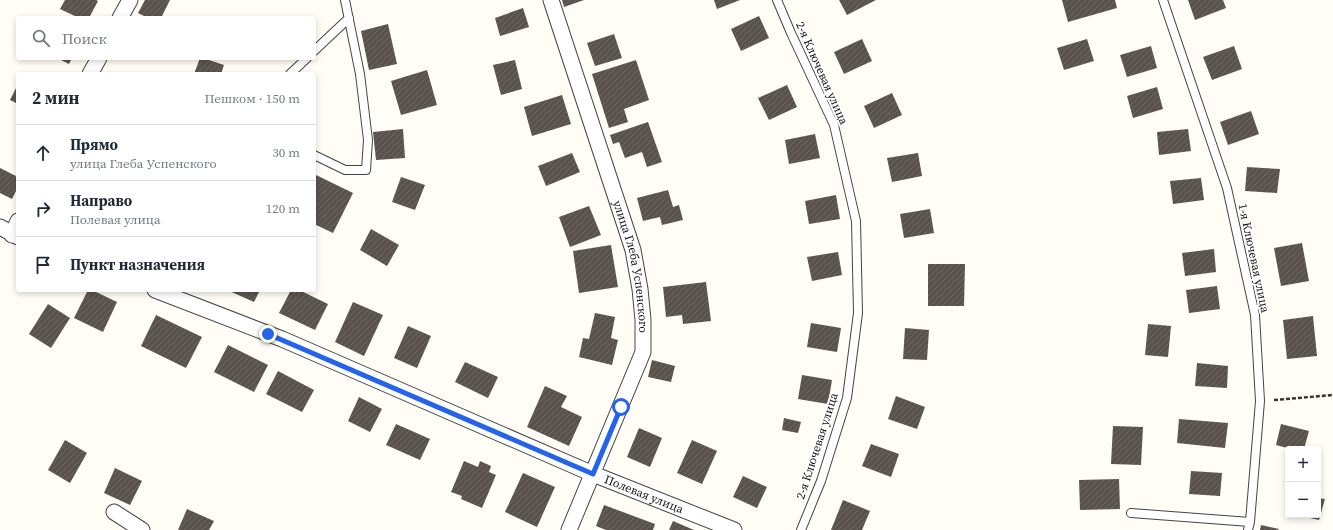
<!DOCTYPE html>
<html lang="ru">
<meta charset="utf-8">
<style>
:root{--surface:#fff;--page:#f2f2f3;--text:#1f2937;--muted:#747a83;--line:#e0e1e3}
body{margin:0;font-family:"Source Serif 4",serif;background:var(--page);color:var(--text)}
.controls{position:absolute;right:12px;bottom:12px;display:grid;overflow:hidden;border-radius:4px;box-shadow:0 2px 6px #0003}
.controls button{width:36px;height:36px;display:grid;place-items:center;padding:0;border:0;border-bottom:1px solid var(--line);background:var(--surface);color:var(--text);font:20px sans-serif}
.stop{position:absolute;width:12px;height:12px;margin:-9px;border:3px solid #2563eb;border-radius:50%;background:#fff}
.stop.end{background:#2563eb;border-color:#fff;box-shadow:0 1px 4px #0008}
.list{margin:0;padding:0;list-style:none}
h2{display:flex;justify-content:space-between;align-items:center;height:52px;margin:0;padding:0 16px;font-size:17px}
h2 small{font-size:13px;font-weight:400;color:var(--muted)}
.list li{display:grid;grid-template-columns:26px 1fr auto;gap:12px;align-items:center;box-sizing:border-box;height:56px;padding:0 16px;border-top:1px solid var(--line)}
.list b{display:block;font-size:15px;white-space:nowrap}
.list p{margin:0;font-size:13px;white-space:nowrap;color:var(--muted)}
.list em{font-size:13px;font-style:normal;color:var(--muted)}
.icon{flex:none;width:22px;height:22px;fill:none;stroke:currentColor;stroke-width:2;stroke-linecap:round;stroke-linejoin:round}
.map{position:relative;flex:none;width:1333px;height:530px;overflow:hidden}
.search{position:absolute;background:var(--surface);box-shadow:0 2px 6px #0003;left:16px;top:16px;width:300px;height:44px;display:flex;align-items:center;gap:10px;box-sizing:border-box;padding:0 14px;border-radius:4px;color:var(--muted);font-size:15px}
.panel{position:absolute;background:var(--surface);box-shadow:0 2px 6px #0003;left:16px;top:72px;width:300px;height:220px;border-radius:4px}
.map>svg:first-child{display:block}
.building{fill:url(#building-hatch)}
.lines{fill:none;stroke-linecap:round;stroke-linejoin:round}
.service-casing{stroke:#444;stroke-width:10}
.minor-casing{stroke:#444;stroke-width:17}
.path{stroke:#333;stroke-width:2.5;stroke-dasharray:4 2;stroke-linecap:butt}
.service{stroke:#fff;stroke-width:8}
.minor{stroke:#fff;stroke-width:15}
.route{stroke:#2563eb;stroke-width:5}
.labels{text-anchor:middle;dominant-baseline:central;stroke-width:4;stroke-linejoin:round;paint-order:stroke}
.street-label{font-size:12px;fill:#111;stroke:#fff}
</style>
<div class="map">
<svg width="1333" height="530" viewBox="0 0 1333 530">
<defs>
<pattern id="building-hatch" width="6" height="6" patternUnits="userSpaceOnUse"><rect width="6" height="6" fill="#5a524d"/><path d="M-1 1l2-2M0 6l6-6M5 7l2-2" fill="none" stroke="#6d6662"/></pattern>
</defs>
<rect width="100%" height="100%" fill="#fffdf5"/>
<path class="building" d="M65,0H96L98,1L89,18H79L60,9Z
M145,0H170L161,18H148L138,13Z
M562,0H584L564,7Z
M714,0H740L717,9Z
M839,0H876L847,15Z
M1062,0H1115L1117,8L1068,22Z
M1188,0H1223L1226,8L1195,20Z
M523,8L529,27L500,36L495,18Z
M759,16L769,38L741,51L731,29Z
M388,24L397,64L369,70L361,31Z
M614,34L622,58L595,66L587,43Z
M862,39L872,61L844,74L834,52Z
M1087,39L1094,61L1064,70L1057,48Z
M1151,46L1157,68L1127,77L1120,55Z
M1234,46L1242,69L1212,80L1203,57Z
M57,58H72L69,64Z
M200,58H203L224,65L221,74H194Z
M515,60L522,89L501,95L493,65Z
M636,60L649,100L624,109L628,122L609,128L592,74Z
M427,70L437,105L401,115L391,81Z
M18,84V104L10,100Z
M787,85L797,107L769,120L758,98Z
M1157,87L1163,109L1133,118L1127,96Z
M892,93L902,115L874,128L864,106Z
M562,95L571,124L532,136L524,107Z
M1251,111L1259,134L1228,145L1220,122Z
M648,122L662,162L647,167L642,152L625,158L619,142L613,144L610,135Z
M403,129L405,158L376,160L373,132Z
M1188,129L1191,151L1159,155L1157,132Z
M815,134L820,158L789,164L785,140Z
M572,153L580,172L546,186L538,166Z
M918,153L922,176L892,182L887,158Z
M1247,167L1280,169L1277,193L1245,191Z
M0,168L18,177V187L12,199L0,193Z
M314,174L353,193L333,233L314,224Z
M401,177L425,185L415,210L392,202Z
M1201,178L1204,200L1173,204L1170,181Z
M668,190L673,207L679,205L683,220L662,225L660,217L643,221L637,198Z
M836,195L840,219L809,224L805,201Z
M589,206L601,235L570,247L559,217Z
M930,209L934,233L904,238L900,214Z
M371,229L399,245L387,266L360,250Z
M1302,243L1309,281L1281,286L1274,248Z
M611,245L618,287L579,293L573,251Z
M1214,249L1216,272L1185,276L1182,253Z
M838,252L842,275L812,281L807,257Z
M928,264H965L964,306H928Z
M706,282L711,321L683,324L682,315L666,317L663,287Z
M1217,286L1220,309L1189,313L1186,290Z
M88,290H92L117,302L103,332L74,318Z
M227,290H260L254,302Z
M291,290H299L328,304L315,330L279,313Z
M353,302L383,315L364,356L335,342Z
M48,304L70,318L51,348L29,334Z
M595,313L615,317L611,338L618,340L612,365L579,357L583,338L589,339Z
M156,315L202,337L186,368L141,346Z
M1313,316L1317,356L1287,359L1283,320Z
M811,323L841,328L837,352L807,347Z
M1148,324L1171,326L1168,357L1145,355Z
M408,326L431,336L417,368L394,358Z
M905,328L929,330L927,360L903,359Z
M228,345L268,365L254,392L214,372Z
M652,360L675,366L671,382L648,377Z
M465,362L498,377L488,398L455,382Z
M1197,363L1228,366L1227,388L1195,386Z
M278,371L314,390L302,412L266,394Z
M802,375L832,380L828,404L798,399Z
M545,386L567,396L561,407L582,417L569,446L527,427Z
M896,396L925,407L917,429L888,419Z
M359,397L382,409L370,432L348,421Z
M784,418L801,422L798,433L782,430Z
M1179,419L1228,423L1225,448L1177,443Z
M396,424L430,439L420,460L386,445Z
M1281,424L1309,431L1304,449H1291L1276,445Z
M1113,426L1143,427L1141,465L1111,464Z
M639,428L662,438L650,467L627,457Z
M65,440L87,453L70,483L48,470Z
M692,440L717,451L702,484L677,473Z
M871,444L899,454L891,477L862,466Z
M464,461L478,467L480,461L491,466L489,472L496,475L482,508L461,499L462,496L451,492Z
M115,468L142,481L130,505L104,493Z
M1191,471L1222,473L1220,496L1189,494Z
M523,473L555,487L537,527L505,512Z
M743,476L767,487L757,508L733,497Z
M1119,479L1120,509L1080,510L1079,480Z
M1318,498L1325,499L1319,520L1301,516L1318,515Z
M843,500L870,511L862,530H831Z
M604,505L655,524L653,530H606L596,526Z
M187,509L214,521L209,530H178Z
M673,521L694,530H669Z
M1261,525L1279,529L1278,530H1260Z"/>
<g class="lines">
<defs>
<path id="service" d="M777,0L791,33L834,125L856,221L858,313L847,398L821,481L801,530
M1163,0L1227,188L1255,315L1260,401L1250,522L1248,530
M314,51L349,18
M290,74L307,58
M314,155L345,170H366L368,140L360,74L345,0
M1131,513L1250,522"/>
<g id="minor">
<path id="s1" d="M551,0L633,250L640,289L643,320V352L569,530"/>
<path d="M120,18L130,0"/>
<path d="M90,74L99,58"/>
<path d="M0,227L18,237"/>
<path d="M12,235L18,221"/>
<path id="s2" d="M155,290L282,339L593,474L734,530"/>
<path d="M114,512L142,530"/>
</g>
</defs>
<use href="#service" class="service-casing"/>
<use href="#minor" class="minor-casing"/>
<path class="path" d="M1274,400L1333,395"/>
<use href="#service" class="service"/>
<use href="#minor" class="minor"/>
</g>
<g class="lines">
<path class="route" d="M268,334L593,474L621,407"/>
</g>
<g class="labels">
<g class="street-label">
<text transform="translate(822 73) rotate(66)">2-я Ключевая улица</text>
<text transform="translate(1254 258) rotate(78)">1-я Ключевая улица</text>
<text stroke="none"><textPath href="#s1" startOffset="279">улица Глеба Успенского</textPath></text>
<text transform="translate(817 446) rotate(-72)">2-я Ключевая улица</text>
<text stroke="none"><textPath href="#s2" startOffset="530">Полевая улица</textPath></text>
</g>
</g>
</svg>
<div class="controls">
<button>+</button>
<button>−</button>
</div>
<div class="stop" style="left:621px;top:407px"></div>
<div class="stop end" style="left:268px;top:334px"></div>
<div class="search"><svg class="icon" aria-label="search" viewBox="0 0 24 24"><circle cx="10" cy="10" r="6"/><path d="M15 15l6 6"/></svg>Поиск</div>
<section class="panel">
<h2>2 мин<small>Пешком · 150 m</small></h2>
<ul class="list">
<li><svg class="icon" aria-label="ahead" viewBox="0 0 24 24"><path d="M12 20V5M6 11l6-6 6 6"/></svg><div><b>Прямо</b><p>улица Глеба Успенского</p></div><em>30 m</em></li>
<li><svg class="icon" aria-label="right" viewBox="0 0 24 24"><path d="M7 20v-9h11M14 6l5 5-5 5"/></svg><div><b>Направо</b><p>Полевая улица</p></div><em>120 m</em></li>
<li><svg class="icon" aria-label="arrive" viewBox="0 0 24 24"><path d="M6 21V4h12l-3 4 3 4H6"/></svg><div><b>Пункт назначения</b></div></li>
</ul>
</section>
</div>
